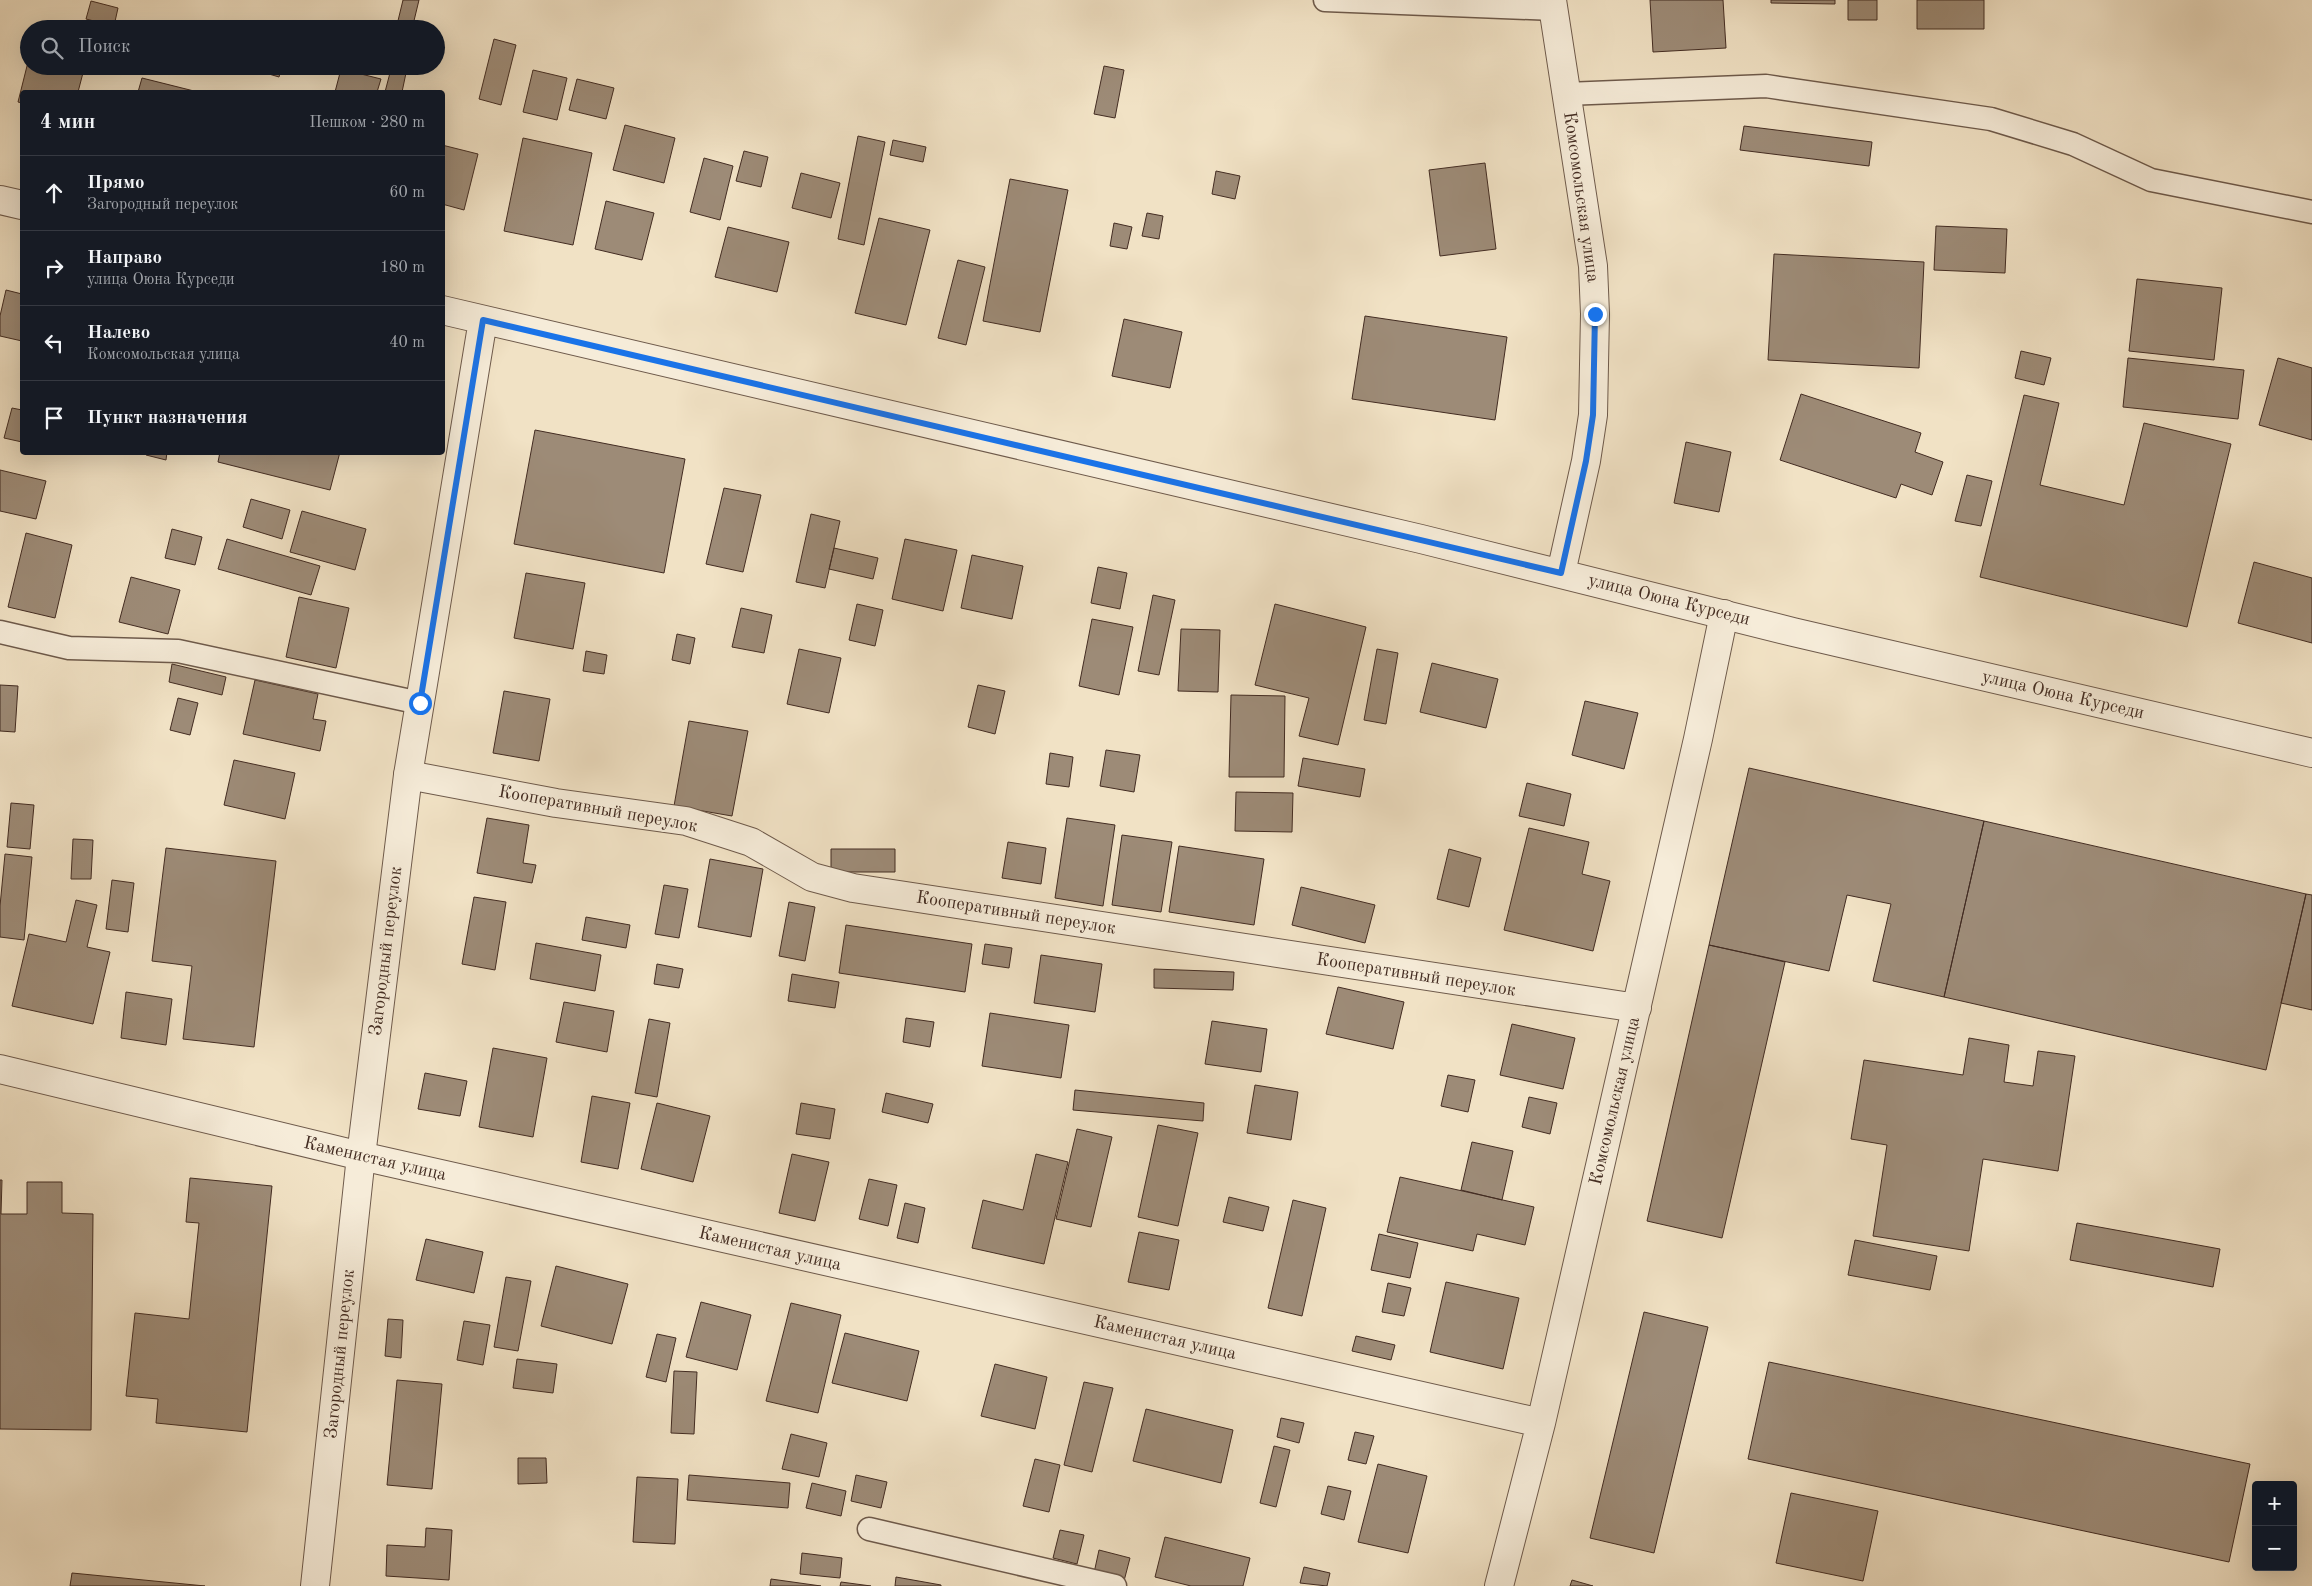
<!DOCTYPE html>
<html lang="ru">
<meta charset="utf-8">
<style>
:root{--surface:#171b24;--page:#20242c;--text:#f1f3f6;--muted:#9ea1a6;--line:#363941}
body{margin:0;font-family:"Old Standard TT",serif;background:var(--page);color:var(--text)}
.controls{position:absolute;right:15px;bottom:15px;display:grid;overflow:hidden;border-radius:5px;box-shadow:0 5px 20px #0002}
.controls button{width:45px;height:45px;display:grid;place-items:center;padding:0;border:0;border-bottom:1px solid var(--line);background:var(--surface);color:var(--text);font:25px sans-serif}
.stop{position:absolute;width:15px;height:15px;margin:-11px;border:4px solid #1a73e8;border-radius:50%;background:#fff}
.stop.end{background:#1a73e8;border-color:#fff;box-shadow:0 1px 5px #0008}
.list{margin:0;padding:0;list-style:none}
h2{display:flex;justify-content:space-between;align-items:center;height:65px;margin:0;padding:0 20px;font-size:21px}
h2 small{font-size:16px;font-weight:400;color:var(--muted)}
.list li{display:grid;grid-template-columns:32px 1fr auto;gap:15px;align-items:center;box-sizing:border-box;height:75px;padding:0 20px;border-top:1px solid var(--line)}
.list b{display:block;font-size:19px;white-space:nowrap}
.list p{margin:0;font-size:16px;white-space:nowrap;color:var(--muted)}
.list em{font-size:16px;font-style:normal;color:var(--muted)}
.icon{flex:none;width:28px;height:28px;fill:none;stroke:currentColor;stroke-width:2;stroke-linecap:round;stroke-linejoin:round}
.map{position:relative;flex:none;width:2312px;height:1586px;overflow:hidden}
.search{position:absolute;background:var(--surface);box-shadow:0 5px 20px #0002;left:20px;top:20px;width:425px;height:55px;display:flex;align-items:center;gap:12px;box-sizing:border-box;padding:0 18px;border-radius:28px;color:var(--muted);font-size:19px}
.panel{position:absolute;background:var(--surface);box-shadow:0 5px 20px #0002;left:20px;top:90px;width:425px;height:365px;border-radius:5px}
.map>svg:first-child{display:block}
.building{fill:#9d8b77;stroke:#432c22}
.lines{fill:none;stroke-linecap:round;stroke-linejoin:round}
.service-casing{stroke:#6e5a4b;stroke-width:25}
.minor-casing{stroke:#6e5a4b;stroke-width:30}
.tertiary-casing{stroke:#6e5a4b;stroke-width:30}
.service{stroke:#f6ecd9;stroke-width:22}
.minor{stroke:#f6ecd9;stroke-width:28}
.tertiary{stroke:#f6ecd9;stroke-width:28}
.route{stroke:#1a73e8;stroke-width:6}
.labels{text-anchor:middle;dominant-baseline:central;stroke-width:4;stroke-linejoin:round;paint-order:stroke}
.street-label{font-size:18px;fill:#432c22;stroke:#f6ecd9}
</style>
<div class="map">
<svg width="2312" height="1586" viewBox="0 0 2312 1586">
<rect width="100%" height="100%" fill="#f1e2c5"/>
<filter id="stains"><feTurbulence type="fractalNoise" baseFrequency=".004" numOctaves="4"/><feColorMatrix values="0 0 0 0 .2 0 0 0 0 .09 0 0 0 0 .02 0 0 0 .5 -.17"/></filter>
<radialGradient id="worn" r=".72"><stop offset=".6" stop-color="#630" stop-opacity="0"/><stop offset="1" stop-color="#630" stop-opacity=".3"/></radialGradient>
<path class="building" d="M403,0H419L412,29H396Z
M1650,0H1723L1726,48L1653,52Z
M1771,0H1835V4L1771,3Z
M1848,0H1877V20H1848Z
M1917,0H1984V29H1917Z
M91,1L118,8L114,26L86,19Z
M494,39L516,45L501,105L479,99Z
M29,58V66H73L84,69L78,92H22V103L18,102Z
M242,66H282L279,77Z
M1104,66L1124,70L1115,118L1094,114Z
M341,69L381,79L377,92H335Z
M391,69L406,73L402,92H385Z
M533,70L567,78L557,120L523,112Z
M142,78L198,92H138Z
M577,79L614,88L606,119L569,110Z
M625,125L675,138L664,183L613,170Z
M1744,126L1872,142L1869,166L1740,150Z
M858,136L885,142L864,245L838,239Z
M523,138L592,153L573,245L504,231Z
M893,140L926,147L923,162L890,155Z
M442,145L478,154L464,210L442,204Z
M744,151L768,157L761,187L736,181Z
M704,158L733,166L720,220L690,212Z
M1485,163L1496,249L1440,256L1429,170Z
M1216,171L1240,176L1235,199L1212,194Z
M801,173L840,183L831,218L792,208Z
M1010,179L1068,190L1040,332L983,321Z
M606,201L654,213L642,260L595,249Z
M1147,213L1163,216L1159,239L1142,236Z
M879,218L930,230L906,325L855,313Z
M1114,223L1132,227L1127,249L1110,246Z
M1936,226L2007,229L2005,273L1934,270Z
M728,227L789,242L777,292L715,277Z
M1774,254L1924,262L1919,368L1768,360Z
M958,260L985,267L966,345L938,338Z
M2137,279L2222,288L2214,360L2129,351Z
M6,290L22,294V341L0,336V316Z
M1365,316L1507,337L1495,420L1352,399Z
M1124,319L1182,332L1170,388L1112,376Z
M2021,351L2051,358L2044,385L2015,378Z
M2128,358L2244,370L2238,419L2123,407Z
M2278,358L2312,368V440L2259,425Z
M1801,394L1921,433L1915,452L1943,462L1932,495L1901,484L1896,498L1780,460Z
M2024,395L2059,403L2040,485L2124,505L2144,423L2231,444L2187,627L1980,577Z
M12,408L22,410V442L4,438Z
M535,430L685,459L664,573L514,544Z
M1686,442L1731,452L1719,512L1674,503Z
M146,452H167L166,460L146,455Z
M220,452H340L330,490L218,462Z
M0,470L46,481L36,519L0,511Z
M1967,475L1992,481L1981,526L1955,521Z
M724,488L761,495L743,572L706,564Z
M251,499L290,510L282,539L243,527Z
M302,511L366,529L355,570L290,552Z
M811,514L840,521L825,588L796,582Z
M172,529L202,537L195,565L165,558Z
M26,533L72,545L55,618L8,607Z
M227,539L320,566L311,595L218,569Z
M905,539L957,550L943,611L892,599Z
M834,548L878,558L873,579L829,569Z
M972,555L1023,566L1012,619L961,608Z
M2254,562L2312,578V643L2238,623Z
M1098,567L1127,573L1120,609L1091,603Z
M526,573L585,583L573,649L514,638Z
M131,577L180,590L168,634L119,622Z
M1153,595L1175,600L1159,675L1138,671Z
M299,597L349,608L336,668L286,657Z
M857,604L883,610L875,646L849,640Z
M1275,604L1366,627L1338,745L1299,736L1309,698L1255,685Z
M741,608L772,615L764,653L732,647Z
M1092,619L1133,627L1119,695L1079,686Z
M1181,629L1220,630L1218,692L1178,691Z
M677,634L695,638L690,664L672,660Z
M799,649L841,658L829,713L787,704Z
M1377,649L1398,653L1386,724L1364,720Z
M586,651L607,655L604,674L583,671Z
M1432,663L1498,679L1486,728L1420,712Z
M172,664L226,677L222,695L169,682Z
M255,680L318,694L313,719L326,721L320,751L243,734Z
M0,685L18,686L15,732L0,731Z
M978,685L1005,691L995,734L968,727Z
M504,691L550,699L539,761L493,753Z
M1231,695L1285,696L1284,777H1229Z
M178,698L198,703L190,735L170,730Z
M1585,701L1638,713L1624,769L1572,755Z
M689,721L748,731L732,816L674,806Z
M1106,750L1140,755L1134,792L1100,786Z
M1050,753L1073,757L1069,787L1046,784Z
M1303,758L1365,769L1360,797L1298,786Z
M234,760L295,773L285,819L224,805Z
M1749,768L1984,821L1944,997L1873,981L1891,904L1847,895L1829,971L1709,945Z
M1527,783L1571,794L1564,826L1519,816Z
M1236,792L1293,793L1292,832L1235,831Z
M11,803L34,805L30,849L7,847Z
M487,818L529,825L523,863L536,865L532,883L477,873Z
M1067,818L1115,825L1103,906L1055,898Z
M1984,821L2306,894L2266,1070L1944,997Z
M1529,828L1589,842L1582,874L1610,881L1593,951L1504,930Z
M1122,835L1172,842L1161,912L1112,905Z
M73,839L93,840L91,879H71Z
M1008,842L1046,848L1041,884L1002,878Z
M1179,846L1264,859L1254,925L1169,912Z
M166,848L276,861L254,1047L183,1039L192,966L152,961Z
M831,849H895V872H831Z
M1449,849L1481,858L1469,907L1437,899Z
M5,854L32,857L24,940L0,937V906Z
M710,859L763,869L751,937L698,927Z
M112,880L134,883L128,932L106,929Z
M664,885L688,889L679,938L655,934Z
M1301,887L1375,905L1365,943L1292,925Z
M2306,894L2312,895V1010L2281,1003Z
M474,897L506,902L495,970L462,964Z
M76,900L97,905L87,947L110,952L93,1024L12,1006L29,934L66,942Z
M789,902L815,907L805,961L779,956Z
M586,917L630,925L626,948L582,940Z
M846,925L972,944L965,992L839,973Z
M536,943L601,955L595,991L530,979Z
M985,944L1012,948L1009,968L982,964Z
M1709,945L1785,962L1722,1238L1647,1221Z
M1041,955L1102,964L1095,1012L1034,1003Z
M657,964L683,969L679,988L654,984Z
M1154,969L1234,972L1233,990L1154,988Z
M792,974L839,982L835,1008L788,1001Z
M1338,987L1404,1002L1393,1049L1326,1034Z
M126,992L172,999L166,1045L121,1038Z
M564,1002L614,1011L607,1052L556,1042Z
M990,1013L1069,1025L1061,1078L982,1066Z
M906,1018L934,1022L930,1047L903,1042Z
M649,1019L670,1023L657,1097L635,1093Z
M1212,1021L1267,1029L1261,1072L1205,1064Z
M1512,1024L1575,1038L1563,1089L1500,1075Z
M1969,1038L2009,1045L2004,1082L2033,1086L2038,1051L2075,1056L2058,1171L1983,1159L1969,1251L1873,1236L1887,1145L1851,1139L1864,1060L1963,1075Z
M493,1048L547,1058L533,1137L479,1127Z
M425,1073L467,1081L460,1116L418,1109Z
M1448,1075L1475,1080L1468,1112L1441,1106Z
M1255,1085L1298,1092L1291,1140L1247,1133Z
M1075,1090L1204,1103L1203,1121L1073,1110Z
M886,1093L933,1104L928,1123L882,1112Z
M592,1096L630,1103L618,1169L581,1162Z
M1529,1097L1557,1103L1550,1134L1522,1127Z
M657,1103L710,1116L693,1182L641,1169Z
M801,1103L835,1109L830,1139L796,1134Z
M1158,1125L1198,1133L1178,1226L1138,1217Z
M1077,1129L1112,1137L1091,1227L1056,1219Z
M1472,1142L1513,1151L1502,1200L1461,1190Z
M792,1154L829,1162L815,1221L779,1213Z
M1036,1154L1068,1162L1044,1264L972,1248L983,1200L1023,1210Z
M1400,1177L1534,1207L1525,1245L1477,1234L1473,1251L1387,1232Z
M190,1178L272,1186L247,1432L156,1423L158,1399L126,1396L135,1313L189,1319L199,1223L186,1222Z
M869,1179L897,1185L888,1226L859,1219Z
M0,1180H2L1,1214H27V1182H62V1213L93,1214L91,1430L0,1429Z
M1229,1197L1269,1207L1263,1231L1223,1222Z
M1293,1200L1326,1208L1302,1316L1268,1308Z
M905,1203L925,1208L918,1243L897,1238Z
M2077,1223L2220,1249L2213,1287L2070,1260Z
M1139,1232L1179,1240L1169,1290L1128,1282Z
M1379,1234L1418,1243L1410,1278L1371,1270Z
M426,1239L483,1252L474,1293L416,1280Z
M1855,1240L1937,1256L1930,1290L1848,1275Z
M556,1266L628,1284L612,1344L541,1326Z
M506,1277L531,1281L518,1351L494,1347Z
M1446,1282L1519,1298L1503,1369L1430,1352Z
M1388,1283L1411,1288L1404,1316L1382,1312Z
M701,1302L751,1315L737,1370L686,1357Z
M791,1303L841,1315L818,1413L766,1401Z
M1644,1312L1708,1327L1654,1553L1590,1538Z
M388,1319L403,1320L401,1358L385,1356Z
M464,1321L490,1325L483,1365L457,1360Z
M845,1333L919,1351L907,1401L832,1383Z
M657,1334L676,1338L666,1382L646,1377Z
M1356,1336L1395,1345L1391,1360L1352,1351Z
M517,1359L557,1364L553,1393L513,1388Z
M1769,1362L2250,1464L2229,1562L1748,1459Z
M995,1364L1047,1377L1035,1429L981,1416Z
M674,1371L697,1372L694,1434L671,1433Z
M397,1380L442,1384L432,1489L387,1485Z
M1084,1382L1113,1388L1092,1472L1064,1465Z
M1146,1409L1233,1430L1221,1483L1133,1461Z
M1281,1418L1304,1423L1299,1443L1277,1437Z
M1355,1432L1374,1436L1366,1464L1348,1460Z
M791,1434L827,1443L819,1477L782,1469Z
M1274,1446L1290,1450L1276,1507L1260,1503Z
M518,1458H546L547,1483L518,1484Z
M1035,1459L1060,1465L1049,1512L1023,1506Z
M1378,1464L1427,1476L1408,1553L1358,1542Z
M689,1475L790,1483L788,1508L687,1500Z
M856,1475L887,1482L881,1508L851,1501Z
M637,1477L678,1479L675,1544L633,1542Z
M812,1483L846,1491L841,1516L806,1508Z
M1328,1486L1351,1491L1344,1520L1321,1514Z
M1791,1493L1878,1511L1863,1581L1776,1563Z
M426,1528L452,1530L449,1580L386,1576L387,1545L425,1547Z
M1060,1530L1084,1535L1077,1564L1053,1558Z
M1165,1537L1250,1558L1243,1586H1191L1155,1577Z
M1099,1550L1130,1558L1124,1581L1094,1573Z
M802,1553L842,1558L840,1578L800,1574Z
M1304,1567L1330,1573L1327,1586L1300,1583Z
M72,1573L205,1586H70Z
M896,1577L941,1585V1586H895Z
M771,1579L821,1586H770Z
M1572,1580L1593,1586H1570Z
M841,1582L871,1586H840Z"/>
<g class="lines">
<defs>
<path id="service" d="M1325,0L1554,9
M1566,94L1766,86L1991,119L2073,144L2151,180L2312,212
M0,632L69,648L178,651L420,703
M869,1529L1115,1586"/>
<path id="minor" d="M408,775L556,803L686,821L751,842L812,877L853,888L1637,1008
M0,1069L361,1156L1541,1423
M1499,1586L1541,1423L1698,739L1724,614"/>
<path id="tertiary" d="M1552,0L1593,266L1595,314L1593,415L1586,461L1561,573
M0,200L22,205
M442,310L1421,539L1793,632L2312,753
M315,1586L361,1156L408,775L483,320"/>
</defs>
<use href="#service" class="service-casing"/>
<use href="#minor" class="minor-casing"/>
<use href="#tertiary" class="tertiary-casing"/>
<use href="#service" class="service"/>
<use href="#minor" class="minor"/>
<use href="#tertiary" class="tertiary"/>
</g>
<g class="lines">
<path class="route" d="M420,703L483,320L1561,573L1586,461L1593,415L1595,314"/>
</g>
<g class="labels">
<g class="street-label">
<text transform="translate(1581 197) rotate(82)">Комсомольская улица</text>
<text transform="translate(1669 600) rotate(14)">улица Оюна Курседи</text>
<text transform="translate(2063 695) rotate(13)">улица Оюна Курседи</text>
<text transform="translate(598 809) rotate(10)">Кооперативный переулок</text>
<text transform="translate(1016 913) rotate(9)">Кооперативный переулок</text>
<text transform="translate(386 951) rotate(-83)">Загородный переулок</text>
<text transform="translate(1416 975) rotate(9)">Кооперативный переулок</text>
<text transform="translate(1615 1101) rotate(-77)">Комсомольская улица</text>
<text transform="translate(375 1159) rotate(13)">Каменистая улица</text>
<text transform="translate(770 1249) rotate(13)">Каменистая улица</text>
<text transform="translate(1165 1338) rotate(13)">Каменистая улица</text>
<text transform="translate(340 1354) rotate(-84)">Загородный переулок</text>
</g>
</g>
<rect width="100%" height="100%" filter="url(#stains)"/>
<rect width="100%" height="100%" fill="url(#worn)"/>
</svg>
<div class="controls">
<button>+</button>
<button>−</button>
</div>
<div class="stop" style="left:420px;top:703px"></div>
<div class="stop end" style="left:1595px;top:314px"></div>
<div class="search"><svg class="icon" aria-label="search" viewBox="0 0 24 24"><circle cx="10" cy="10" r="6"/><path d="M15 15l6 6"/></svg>Поиск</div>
<section class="panel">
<h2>4 мин<small>Пешком · 280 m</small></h2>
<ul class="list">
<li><svg class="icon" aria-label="ahead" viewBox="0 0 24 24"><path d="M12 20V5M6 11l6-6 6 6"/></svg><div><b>Прямо</b><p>Загородный переулок</p></div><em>60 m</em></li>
<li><svg class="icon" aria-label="right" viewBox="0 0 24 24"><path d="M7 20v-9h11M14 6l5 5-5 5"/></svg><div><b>Направо</b><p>улица Оюна Курседи</p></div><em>180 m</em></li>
<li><svg class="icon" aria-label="left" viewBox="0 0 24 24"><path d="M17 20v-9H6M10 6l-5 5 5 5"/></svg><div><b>Налево</b><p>Комсомольская улица</p></div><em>40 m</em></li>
<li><svg class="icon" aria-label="arrive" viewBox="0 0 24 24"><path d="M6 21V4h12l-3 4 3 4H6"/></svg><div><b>Пункт назначения</b></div></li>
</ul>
</section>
</div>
